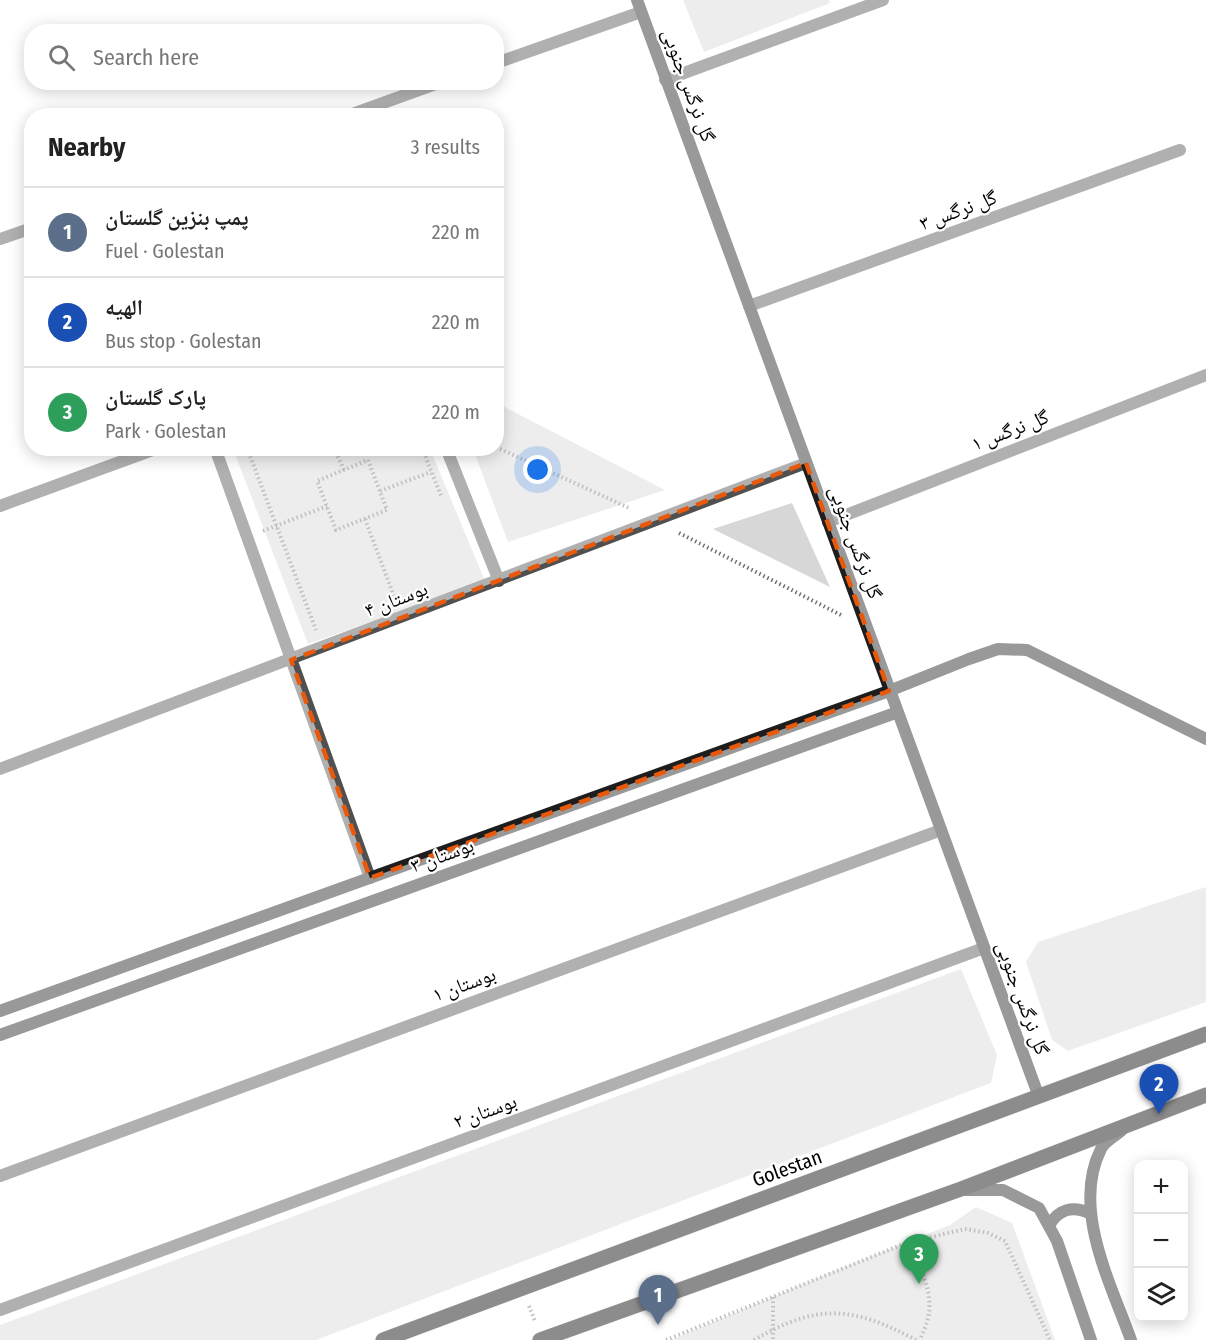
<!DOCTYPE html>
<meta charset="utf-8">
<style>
:root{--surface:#fff;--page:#f6f6f6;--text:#222;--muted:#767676;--line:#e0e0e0;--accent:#db2777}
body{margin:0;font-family:"Fira Sans Condensed","Noto Naskh Arabic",sans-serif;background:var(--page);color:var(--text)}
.controls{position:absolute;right:18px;bottom:18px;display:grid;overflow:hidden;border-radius:12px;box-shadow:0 3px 15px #0003}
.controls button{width:54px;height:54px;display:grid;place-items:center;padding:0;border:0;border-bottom:2px solid var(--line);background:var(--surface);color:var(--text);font:30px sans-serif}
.you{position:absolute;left:538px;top:470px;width:21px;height:21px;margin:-15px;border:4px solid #fff;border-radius:50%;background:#1a73e8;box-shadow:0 0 0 9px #1a73e833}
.badge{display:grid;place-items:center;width:39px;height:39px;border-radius:50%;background:var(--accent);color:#fff;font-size:20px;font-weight:700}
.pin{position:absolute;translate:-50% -50px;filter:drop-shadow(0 2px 3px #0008)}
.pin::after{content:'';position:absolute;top:32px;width:21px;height:18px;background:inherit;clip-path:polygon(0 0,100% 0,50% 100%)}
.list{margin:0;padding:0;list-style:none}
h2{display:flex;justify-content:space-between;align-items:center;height:78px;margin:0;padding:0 24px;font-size:26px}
h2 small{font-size:20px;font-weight:400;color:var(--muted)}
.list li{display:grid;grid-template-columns:39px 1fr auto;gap:18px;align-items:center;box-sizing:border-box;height:90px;padding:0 24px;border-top:2px solid var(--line)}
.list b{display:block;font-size:22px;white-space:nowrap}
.list p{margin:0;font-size:20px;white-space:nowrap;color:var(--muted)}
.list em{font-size:20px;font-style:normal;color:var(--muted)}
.icon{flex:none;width:33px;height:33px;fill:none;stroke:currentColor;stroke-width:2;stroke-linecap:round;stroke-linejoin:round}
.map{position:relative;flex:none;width:1206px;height:1340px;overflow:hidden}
.search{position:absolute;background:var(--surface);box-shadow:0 3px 15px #0003;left:24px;top:24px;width:480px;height:66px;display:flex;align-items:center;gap:15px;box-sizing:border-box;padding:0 21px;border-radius:24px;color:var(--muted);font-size:22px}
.panel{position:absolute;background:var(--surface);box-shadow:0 3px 15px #0003;left:24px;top:108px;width:480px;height:348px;border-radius:24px}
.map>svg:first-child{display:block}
.green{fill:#d7d7d7}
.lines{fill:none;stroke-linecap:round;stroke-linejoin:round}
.primary-casing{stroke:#dbdbdb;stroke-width:16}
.path{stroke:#727272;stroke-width:4;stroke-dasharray:1.5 3;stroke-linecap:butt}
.street{stroke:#505050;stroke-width:12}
.secondary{stroke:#1d1d1d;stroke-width:12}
.primary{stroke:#000;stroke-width:15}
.marked{fill:none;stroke:#e8590c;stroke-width:4.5;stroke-dasharray:12 8;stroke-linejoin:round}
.labels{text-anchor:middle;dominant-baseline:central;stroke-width:4.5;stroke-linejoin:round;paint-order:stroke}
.street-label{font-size:20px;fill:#000;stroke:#fff}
</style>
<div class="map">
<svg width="1206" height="1340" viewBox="0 0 1206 1340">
<rect width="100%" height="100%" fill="#fff"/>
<path class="green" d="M683,0H829L830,3L704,52Z
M497,403L665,490L508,542L473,449L496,448Z
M233,449H430L485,581L308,644Z
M792,503L830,587L713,529Z
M1206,887V1002L1068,1051L1052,1040L1026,962L1038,942Z
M961,969L997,1055L991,1083L316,1340H0V1325Z
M976,1207L1012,1223L1055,1340H671L834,1271L950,1225Z"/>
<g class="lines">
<defs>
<path id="primary" d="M383,1340L1206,1034
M540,1340L961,1189L1206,1095"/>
</defs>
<use href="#primary" class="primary-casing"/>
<path class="path" d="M496,447L629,508
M247,448L316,630
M334,448L344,470
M422,448L442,498
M368,460L387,510L336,530L317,481Z
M380,491L431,472
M365,519L395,599
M263,531L327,506
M679,533L841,615
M906,1243C919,1263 932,1288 929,1313C928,1322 923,1332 920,1340
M773,1297V1340
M529,1306L535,1321
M666,1340L906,1243L965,1229L988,1233L1005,1241L1050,1340
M754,1340C818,1303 852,1306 916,1340"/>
<path class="street" d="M496,63L641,12
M665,80L883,0
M347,116L441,82
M0,239L32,228
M749,306L1180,150
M215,448L370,878
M446,448L499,581
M0,506L158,448
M828,522L1206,375
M0,769L806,463
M0,1176L941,830
M0,1310L984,948"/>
<path class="secondary" d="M637,0L1039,1097
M0,1011L889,691L969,659L998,649L1027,650L1206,739
M0,1035L898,712
M1121,1131C1115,1136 1104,1142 1101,1149C1071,1208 1111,1284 1131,1340
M965,1190H1003L1039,1208L1057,1241L1091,1340
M1049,1226C1058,1209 1073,1205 1091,1214"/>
<use href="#primary" class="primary"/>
</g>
<path d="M0 0H1206V1340H0ZM806,463L889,691L370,878L291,660Z" fill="#fff" fill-opacity=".55" fill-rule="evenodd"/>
<path class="marked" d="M806,463L889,691L370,878L291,660Z"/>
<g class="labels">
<g class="street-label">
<text transform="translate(689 85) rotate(70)">گل نرگس جنوبی</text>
<text transform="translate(958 210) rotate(-20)">گل نرگس ۳</text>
<text transform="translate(1010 430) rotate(-21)">گل نرگس ۱</text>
<text transform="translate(856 542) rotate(70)">گل نرگس جنوبی</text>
<text transform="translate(396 599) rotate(-21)">بوستان ۴</text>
<text transform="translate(442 855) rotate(-20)">بوستان ۳</text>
<text transform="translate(464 984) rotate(-20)">بوستان ۱</text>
<text transform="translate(1023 998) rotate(70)">گل نرگس جنوبی</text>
<text transform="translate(485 1111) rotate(-20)">بوستان ۲</text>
<text transform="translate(787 1168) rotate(-20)">Golestan</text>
</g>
</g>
</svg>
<div class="controls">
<button>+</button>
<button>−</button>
<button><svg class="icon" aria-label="layers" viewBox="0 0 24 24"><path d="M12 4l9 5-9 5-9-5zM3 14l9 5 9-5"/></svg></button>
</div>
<div class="you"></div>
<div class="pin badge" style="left:658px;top:1325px;background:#5c6f8a">1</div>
<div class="pin badge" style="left:1159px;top:1114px;background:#1a4fb4">2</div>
<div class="pin badge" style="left:919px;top:1284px;background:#2e9e5b">3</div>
<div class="search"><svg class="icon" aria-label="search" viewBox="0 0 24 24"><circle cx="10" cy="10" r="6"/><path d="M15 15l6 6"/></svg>Search here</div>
<section class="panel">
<h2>Nearby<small>3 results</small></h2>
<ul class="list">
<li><span class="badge" style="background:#5c6f8a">1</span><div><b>پمپ بنزین گلستان</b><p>Fuel · Golestan</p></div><em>220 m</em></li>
<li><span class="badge" style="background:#1a4fb4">2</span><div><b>الهیه</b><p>Bus stop · Golestan</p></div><em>220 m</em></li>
<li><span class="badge" style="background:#2e9e5b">3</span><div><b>پارک گلستان</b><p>Park · Golestan</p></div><em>220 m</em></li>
</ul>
</section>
</div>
